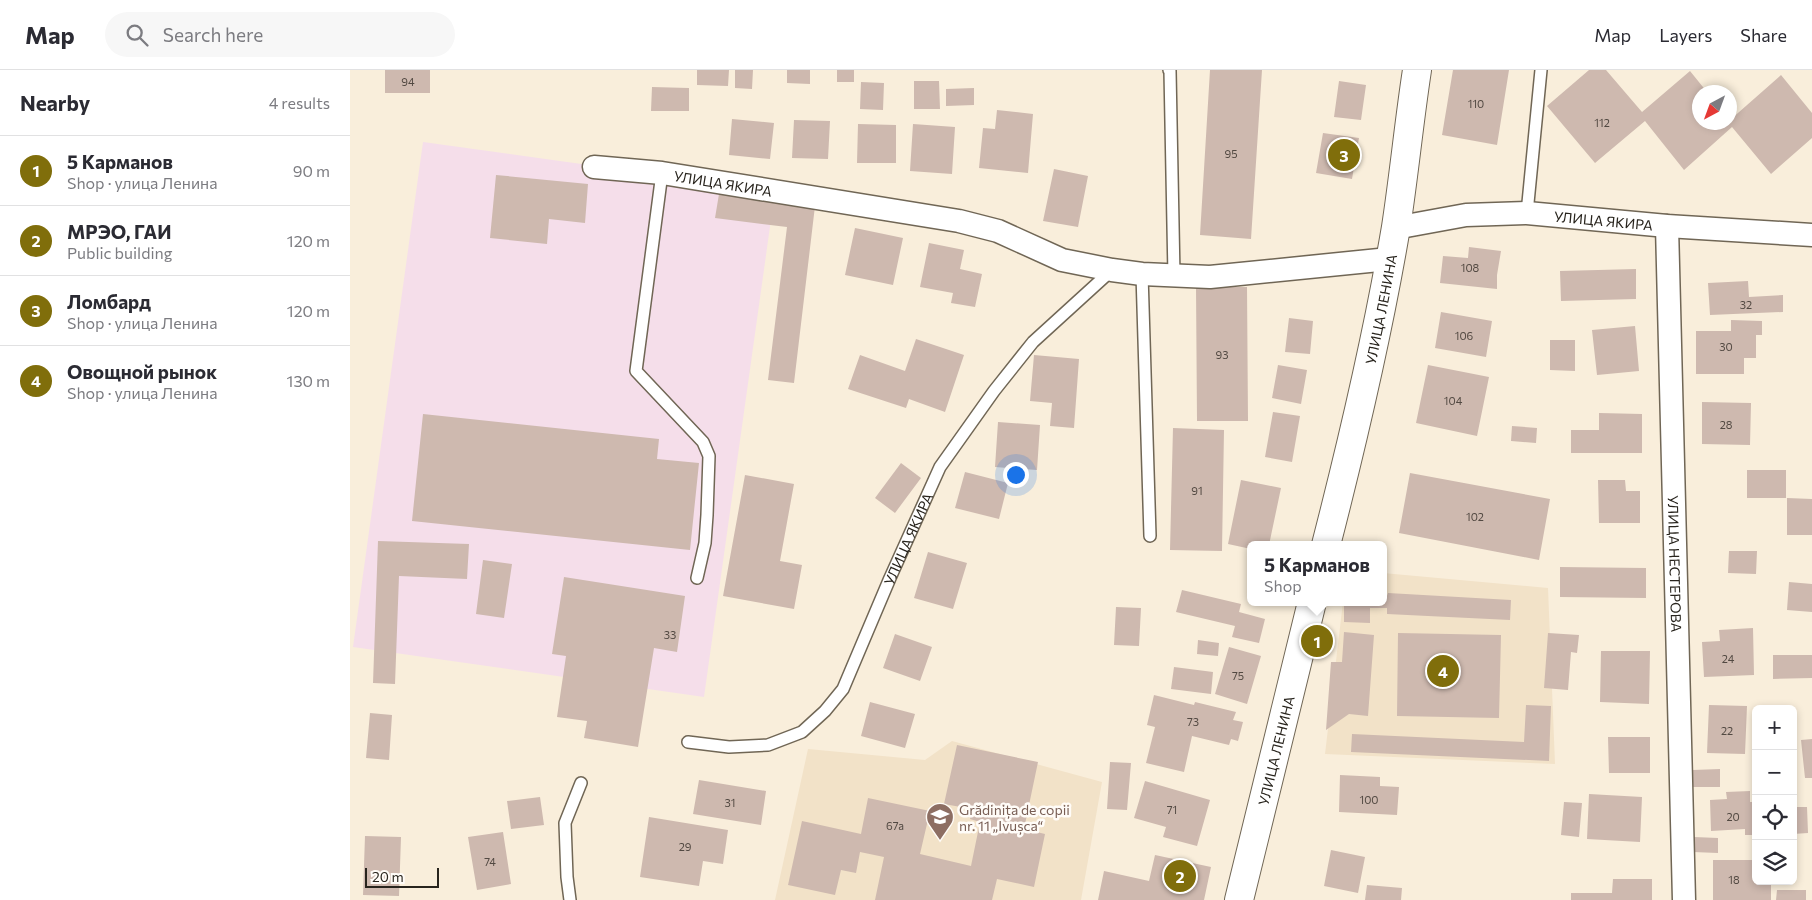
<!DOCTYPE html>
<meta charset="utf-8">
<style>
:root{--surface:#fff;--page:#f7f7f7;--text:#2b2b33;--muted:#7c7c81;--line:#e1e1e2;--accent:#806e0b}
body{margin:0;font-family:Commissioner,sans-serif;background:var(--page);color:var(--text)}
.controls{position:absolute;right:15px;bottom:15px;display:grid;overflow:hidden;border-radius:8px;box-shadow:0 2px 8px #0003}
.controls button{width:45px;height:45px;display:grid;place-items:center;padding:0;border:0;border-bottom:1px solid var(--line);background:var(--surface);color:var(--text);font:25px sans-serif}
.compass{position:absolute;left:1342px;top:15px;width:45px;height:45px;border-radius:50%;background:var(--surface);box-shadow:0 2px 8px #0003;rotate:221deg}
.scale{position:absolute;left:15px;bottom:12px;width:74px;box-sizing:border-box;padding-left:5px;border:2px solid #28241d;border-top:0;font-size:14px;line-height:18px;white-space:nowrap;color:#28241d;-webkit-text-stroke:4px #fffcf8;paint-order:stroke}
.you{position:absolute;left:665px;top:404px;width:18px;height:18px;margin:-12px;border:4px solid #fff;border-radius:50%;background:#1a73e8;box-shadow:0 0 0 8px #1a73e833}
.badge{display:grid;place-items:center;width:32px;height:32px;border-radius:50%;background:var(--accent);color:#fff;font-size:16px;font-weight:700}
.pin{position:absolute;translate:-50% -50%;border:2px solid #fff;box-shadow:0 1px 5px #0006}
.popup{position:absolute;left:897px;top:471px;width:140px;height:65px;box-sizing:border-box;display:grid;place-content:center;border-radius:8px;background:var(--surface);filter:drop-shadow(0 1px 4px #0005);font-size:16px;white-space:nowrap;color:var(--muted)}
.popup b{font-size:19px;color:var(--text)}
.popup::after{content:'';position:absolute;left:50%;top:100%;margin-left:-10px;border:10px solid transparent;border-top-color:var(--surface)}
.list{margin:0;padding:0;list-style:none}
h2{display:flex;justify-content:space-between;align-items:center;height:65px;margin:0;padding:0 20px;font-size:21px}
h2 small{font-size:16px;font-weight:400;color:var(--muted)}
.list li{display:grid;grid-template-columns:32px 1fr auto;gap:15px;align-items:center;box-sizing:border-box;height:70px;padding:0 20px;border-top:1px solid var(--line)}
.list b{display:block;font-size:19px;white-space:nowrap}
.list p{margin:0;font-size:16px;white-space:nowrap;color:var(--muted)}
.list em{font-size:16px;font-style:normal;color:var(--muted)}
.icon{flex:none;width:28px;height:28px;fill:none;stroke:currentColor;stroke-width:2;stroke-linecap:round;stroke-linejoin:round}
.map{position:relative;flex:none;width:1462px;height:830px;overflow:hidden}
header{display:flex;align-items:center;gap:30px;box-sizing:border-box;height:70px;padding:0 25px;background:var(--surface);border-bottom:1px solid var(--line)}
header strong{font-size:24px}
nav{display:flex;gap:28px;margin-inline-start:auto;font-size:18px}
.search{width:350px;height:45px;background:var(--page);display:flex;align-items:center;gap:12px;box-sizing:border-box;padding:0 18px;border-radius:28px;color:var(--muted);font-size:19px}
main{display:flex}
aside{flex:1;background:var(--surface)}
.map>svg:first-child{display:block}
.built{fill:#f2e2c8}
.industrial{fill:#f5deea}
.building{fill:#ceb9af}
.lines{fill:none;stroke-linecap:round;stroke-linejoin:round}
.lane-casing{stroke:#706655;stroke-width:14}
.street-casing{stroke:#706655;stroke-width:25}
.secondary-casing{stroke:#706655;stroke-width:30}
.lane{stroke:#fff;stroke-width:11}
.street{stroke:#fff;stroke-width:22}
.secondary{stroke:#fff;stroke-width:28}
.labels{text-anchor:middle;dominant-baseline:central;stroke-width:5;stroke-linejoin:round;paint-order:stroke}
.number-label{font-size:11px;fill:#524942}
.street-label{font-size:14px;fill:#28241d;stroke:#fffcf8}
.education-label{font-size:14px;fill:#785e54;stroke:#fffcf8;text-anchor:start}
</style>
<header>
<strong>Map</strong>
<div class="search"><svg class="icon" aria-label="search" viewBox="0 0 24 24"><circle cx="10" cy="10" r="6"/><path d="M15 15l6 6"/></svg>Search here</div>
<nav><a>Map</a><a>Layers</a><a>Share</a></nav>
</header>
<main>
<aside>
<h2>Nearby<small>4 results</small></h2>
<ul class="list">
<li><span class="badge">1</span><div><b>5 Карманов</b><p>Shop · улица Ленина</p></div><em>90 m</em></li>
<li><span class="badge">2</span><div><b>МРЭО, ГАИ</b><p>Public building</p></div><em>120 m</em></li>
<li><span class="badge">3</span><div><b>Ломбард</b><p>Shop · улица Ленина</p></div><em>120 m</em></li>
<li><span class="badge">4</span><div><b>Овощной рынок</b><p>Shop · улица Ленина</p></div><em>130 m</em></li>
</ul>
</aside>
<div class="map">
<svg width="1462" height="830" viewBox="0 0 1462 830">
<rect width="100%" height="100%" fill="#f9eedb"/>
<path class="built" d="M1033,503L1198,518L1205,694L975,684L993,532H1033Z
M602,671L752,712L731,830H425L458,679L575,690Z"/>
<path class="industrial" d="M73,72L425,121L354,627L3,577Z"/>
<path class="building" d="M35,0H80V23H35Z
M347,0H379L378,16L347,15Z
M385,0H403L402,19L385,18Z
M437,0H460V14L437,13Z
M487,0H504V12H487Z
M860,0H912L901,169L850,165Z
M1103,0H1159L1147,75L1092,65Z
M1239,0H1256L1292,42L1340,1L1357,22H1350V52H1380V50L1431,5L1462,43V68L1421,104L1382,57L1334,100L1295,51L1245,93L1197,36Z
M564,11H589L590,39H564Z
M989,11L1016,15L1011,50L984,47Z
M511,12L534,13L533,40L510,39Z
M302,17L339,18V41H301Z
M624,18V35L596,36V19Z
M647,40L683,44L678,103L629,98L633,58L645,59Z
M382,49L424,53L420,89L379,85Z
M444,50L480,51L478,89L442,88Z
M508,54L546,55V93H507Z
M563,54L605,57L602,104L560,101Z
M973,63L1009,68L1002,109L966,103Z
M704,99L738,106L728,157L693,151Z
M146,105L238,114L235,153L199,149L197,174L140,168Z
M369,124L465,136L444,313L418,310L437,157L365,148Z
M505,158L553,168L543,215L495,205Z
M579,173L614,180L610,199L632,204L625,237L601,233L603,223L570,217Z
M1119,177L1151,181L1147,205V219L1090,213L1093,186L1118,188Z
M1286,199V229L1211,231L1210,201Z
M1398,211L1399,227L1433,225V242L1360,245L1358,213Z
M846,217H897L898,351H847Z
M1091,242L1142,251L1136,287L1085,278Z
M939,248L963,251L960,284L935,282Z
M1381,250L1412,251V265H1406V288H1394V304H1346V261H1381Z
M1285,256L1289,301L1247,305L1242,260Z
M566,269L614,285L595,342L559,329L556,338L498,319L510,285L555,301Z
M1200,270H1225V301L1200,300Z
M684,285L729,289L724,358L700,356L702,333L680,331Z
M928,295L957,300L951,334L922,328Z
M1078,295L1139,307L1127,366L1066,353Z
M1352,332L1401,333L1400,375L1352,374Z
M923,342L950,346L942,392L915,387Z
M1249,343L1292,344V383H1221V360H1249Z
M73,344L309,369L307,389L349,393L340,480L62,451Z
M648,352L690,355L687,400L645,397Z
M1162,356L1187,358L1186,373L1161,371Z
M823,358L874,360L872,481L820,480Z
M551,393L571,408L545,443L525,428Z
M1397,400H1436V428H1397Z
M615,402L658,413L649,449L605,438Z
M1060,403L1200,429L1189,490L1049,463Z
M395,405L444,414L430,491L452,495L444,539L373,526Z
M891,410L931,418L919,475H901V479L878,474Z
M1248,410H1275L1276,421H1290V453H1249Z
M1437,428L1462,429V465H1437Z
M28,471L119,474L117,509L49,506L45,614L23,613Z
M1379,481H1407L1406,504L1378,503Z
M578,482L617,493L603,539L564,528Z
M133,490L162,494L154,548L126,544Z
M1210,497L1296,498V528L1210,527Z
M214,507L335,526L327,582L304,578L288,677L234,668L237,651L207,647L216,586L202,584Z
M1439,512L1462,514V542L1437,540Z
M832,520L891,534L889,542L915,549L909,573L882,567L885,556L826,542Z
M1033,521H1037V526L1038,523L1161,530L1160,550L1037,544V538H1020V553L994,552V532H1033Z
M766,537L791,538L789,576L764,575Z
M1403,558L1404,605L1354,607L1352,572L1370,571L1369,560Z
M994,562L1024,565L1018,646L999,644L976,660L981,592H992Z
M1048,563L1151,565L1149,648L1047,646Z
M1198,563L1229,565L1227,583L1221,582L1218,620L1194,618Z
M545,564L582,577L570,611L533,598Z
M848,570L869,573L868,586L847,584Z
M879,577L911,586L897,634L865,624Z
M1251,581H1300L1299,634L1250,632Z
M1423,585H1462V608L1423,609Z
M824,597L863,602L861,624L821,619Z
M804,625L844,635L845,632L886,642L883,650L893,652L888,671L881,669L879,675L842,666L834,702L796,693L805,657L797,655Z
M520,632L565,644L555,678L511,666Z
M1176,635L1201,636L1199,691L1001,682L1002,664L1174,672Z
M1359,635L1397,636L1395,684L1357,683Z
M20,643L42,645L39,690L16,688Z
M1258,667H1300V703H1259Z
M1462,669V708H1455L1451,670Z
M607,675L688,692L674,759L695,764L684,817L647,809L642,830H525L534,787L510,782L506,803L491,800L485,825L438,815L452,751L511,764L518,728L580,741L570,784L621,796L630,752L620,749L622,739L594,734Z
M760,692L781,693L777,740L757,739Z
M1370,699V717H1343V700Z
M990,705L1030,707V716L1049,717L1047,745L989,742Z
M349,710L416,721L411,755L343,744Z
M795,711L860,730L847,776L813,767L816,757L784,748Z
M1400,721V732H1406V765H1395V759L1361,761L1360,730L1377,729L1376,722Z
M1239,724L1292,727L1290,772L1237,769Z
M190,727L194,755L161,759L157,731Z
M1214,732L1232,733L1229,767L1211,765Z
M1443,737H1457L1458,763L1443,764Z
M299,747L378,760L373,794L353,791L349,816L290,807Z
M153,762L161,814L127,820L118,767Z
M15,766L51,767L49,826L13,825Z
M1344,767L1368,768V783L1343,782Z
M981,780L1015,787L1008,823L974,816Z
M805,785L861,797L854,830H748L754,801L799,811Z
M1363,790H1402V806H1406V811H1421V830H1363Z
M1263,809H1302V830H1221V823H1262Z
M1017,815L1052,818L1051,830H1015Z
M1427,820H1456V830H1426Z"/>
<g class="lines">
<defs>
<g id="lane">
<path d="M819,0L820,1L824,206"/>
<path d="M312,103L286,301L353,372L359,386L357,445L355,473L347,508"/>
<path d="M1177,143L1191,0"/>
<path d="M792,204L800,466"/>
<path id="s1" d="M338,672L379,677L418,675L452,662L475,641L493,619L540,508L590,397L644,321L683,272L762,200"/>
<path d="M220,830L217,807L215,753L231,713"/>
</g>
<g id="street">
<path id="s2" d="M244,97L312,103L609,151L648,161L712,190L762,200L792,204L860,207L1039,189"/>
<path id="s3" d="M1317,156L1334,830"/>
<path id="s4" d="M1045,158L1116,145L1177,143L1317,156L1462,165"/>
</g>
<g id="secondary">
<path id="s5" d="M976,475C1003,370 1028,264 1046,157C1054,105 1059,52 1067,0"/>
<path id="s6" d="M889,830L962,532"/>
</g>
</defs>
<use href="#lane" class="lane-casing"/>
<use href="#street" class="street-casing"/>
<use href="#secondary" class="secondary-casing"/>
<use href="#lane" class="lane"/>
<use href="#street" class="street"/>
<use href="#secondary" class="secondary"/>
</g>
<defs>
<symbol id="school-pin" viewBox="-11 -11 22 30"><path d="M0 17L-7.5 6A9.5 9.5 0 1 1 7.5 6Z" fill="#8d6e63" stroke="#fffcf8"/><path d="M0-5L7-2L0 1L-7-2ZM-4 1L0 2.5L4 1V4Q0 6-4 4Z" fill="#fff"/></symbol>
</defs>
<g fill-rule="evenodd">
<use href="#school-pin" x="574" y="731" width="32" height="43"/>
</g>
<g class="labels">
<g class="number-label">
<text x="58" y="11">94</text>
<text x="1126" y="33">110</text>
<text x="1252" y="52">112</text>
<text x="881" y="83">95</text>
<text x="1120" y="197">108</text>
<text x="1396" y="234">32</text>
<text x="1114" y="265">106</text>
<text x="1376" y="276">30</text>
<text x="872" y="284">93</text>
<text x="1103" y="330">104</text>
<text x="1376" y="354">28</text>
<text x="847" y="420">91</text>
<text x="1125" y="446">102</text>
<text x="320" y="564">33</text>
<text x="1378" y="588">24</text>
<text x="888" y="605">75</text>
<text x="843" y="651">73</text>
<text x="1377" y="660">22</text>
<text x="1019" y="729">100</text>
<text x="380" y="732">31</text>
<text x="822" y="739">71</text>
<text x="1383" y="746">20</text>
<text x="545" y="755">67а</text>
<text x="335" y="776">29</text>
<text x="140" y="791">74</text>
<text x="1384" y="809">18</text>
</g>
<g class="street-label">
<text stroke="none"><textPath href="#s2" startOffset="130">УЛИЦА ЯКИРА</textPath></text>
<text stroke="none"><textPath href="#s4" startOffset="210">УЛИЦА ЯКИРА</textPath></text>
<text stroke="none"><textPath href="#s5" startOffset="242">УЛИЦА ЛЕНИНА</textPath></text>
<text stroke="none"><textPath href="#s1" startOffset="340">УЛИЦА ЯКИРА</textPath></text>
<text stroke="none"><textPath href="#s3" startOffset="338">УЛИЦА НЕСТЕРОВА</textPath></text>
<text stroke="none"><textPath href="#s6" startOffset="154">УЛИЦА ЛЕНИНА</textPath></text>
</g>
<g class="education-label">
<text x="609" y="739">Grădinița de copii<tspan x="609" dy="16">nr. 11 „Ivușca“</tspan></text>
</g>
</g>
</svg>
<div class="controls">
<button>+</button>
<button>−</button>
<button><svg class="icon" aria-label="locate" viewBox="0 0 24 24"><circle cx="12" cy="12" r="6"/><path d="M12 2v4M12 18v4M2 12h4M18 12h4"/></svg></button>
<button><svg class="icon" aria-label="layers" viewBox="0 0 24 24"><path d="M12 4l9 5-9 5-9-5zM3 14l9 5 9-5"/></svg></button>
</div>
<svg class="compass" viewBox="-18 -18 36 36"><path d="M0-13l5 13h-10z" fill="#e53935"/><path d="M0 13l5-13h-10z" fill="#7c7c81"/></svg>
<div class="scale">20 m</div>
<div class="you"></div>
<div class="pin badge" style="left:967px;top:571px">1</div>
<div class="popup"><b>5 Карманов</b>Shop</div>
<div class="pin badge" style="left:830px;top:806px">2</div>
<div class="pin badge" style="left:994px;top:85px">3</div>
<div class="pin badge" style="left:1093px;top:601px">4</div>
</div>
</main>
